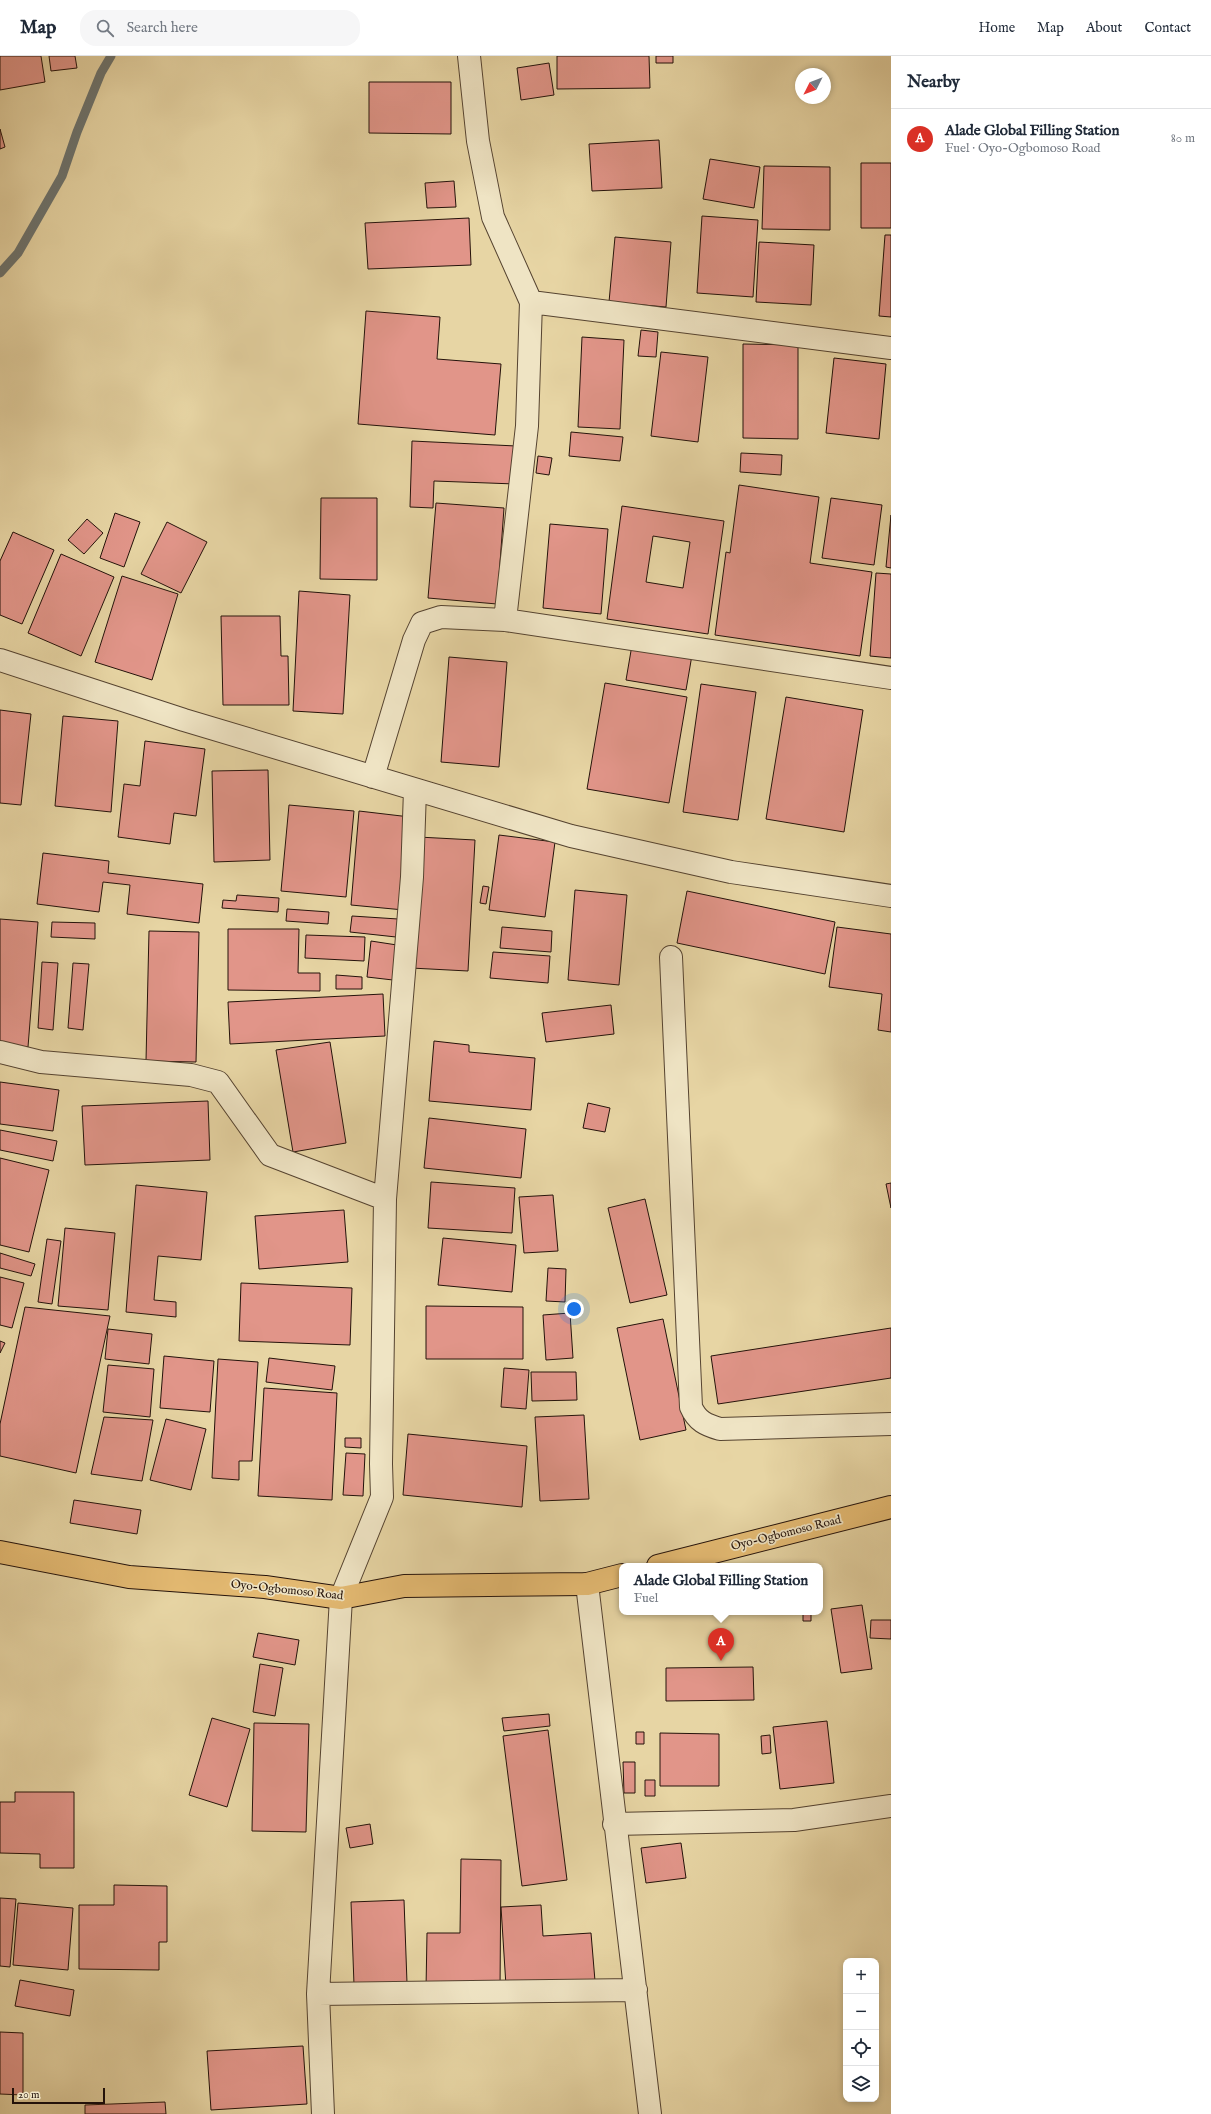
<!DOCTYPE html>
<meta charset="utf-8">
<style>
:root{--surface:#fff;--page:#f6f6f7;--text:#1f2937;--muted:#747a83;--line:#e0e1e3;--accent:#d93025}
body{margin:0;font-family:"IM FELL English",serif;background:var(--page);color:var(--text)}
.controls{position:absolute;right:12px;bottom:12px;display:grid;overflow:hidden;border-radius:8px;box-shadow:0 2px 6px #0003}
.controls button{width:36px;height:36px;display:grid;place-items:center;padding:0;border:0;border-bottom:1px solid var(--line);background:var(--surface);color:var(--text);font:20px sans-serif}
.compass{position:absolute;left:795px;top:12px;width:36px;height:36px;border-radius:50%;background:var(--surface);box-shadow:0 2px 6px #0003;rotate:228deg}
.scale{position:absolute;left:12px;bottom:10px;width:93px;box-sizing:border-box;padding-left:4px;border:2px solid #24120a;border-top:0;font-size:11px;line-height:14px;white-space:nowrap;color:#24120a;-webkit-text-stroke:3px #efe4c4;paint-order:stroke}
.you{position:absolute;left:574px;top:1253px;width:14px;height:14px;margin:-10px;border:3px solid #fff;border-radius:50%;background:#1a73e8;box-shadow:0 0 0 6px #1a73e833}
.badge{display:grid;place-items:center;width:26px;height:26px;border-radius:50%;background:var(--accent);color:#fff;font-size:13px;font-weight:700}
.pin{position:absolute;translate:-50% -33px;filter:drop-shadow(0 1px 2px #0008)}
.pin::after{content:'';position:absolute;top:21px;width:14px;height:12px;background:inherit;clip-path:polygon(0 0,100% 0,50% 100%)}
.popup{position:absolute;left:619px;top:1507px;width:204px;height:52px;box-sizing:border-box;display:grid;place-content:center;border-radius:8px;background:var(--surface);filter:drop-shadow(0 1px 3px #0005);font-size:13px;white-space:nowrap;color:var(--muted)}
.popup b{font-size:15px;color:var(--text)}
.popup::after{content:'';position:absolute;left:50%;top:100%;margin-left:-8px;border:8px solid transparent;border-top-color:var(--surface)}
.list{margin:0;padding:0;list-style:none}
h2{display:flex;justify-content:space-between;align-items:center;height:52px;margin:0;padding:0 16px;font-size:17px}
h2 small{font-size:13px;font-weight:400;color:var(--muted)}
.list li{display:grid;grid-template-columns:26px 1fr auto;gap:12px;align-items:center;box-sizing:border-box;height:60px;padding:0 16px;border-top:1px solid var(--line)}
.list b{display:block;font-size:15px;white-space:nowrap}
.list p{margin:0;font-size:13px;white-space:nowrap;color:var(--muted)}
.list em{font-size:13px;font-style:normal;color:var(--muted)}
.icon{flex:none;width:22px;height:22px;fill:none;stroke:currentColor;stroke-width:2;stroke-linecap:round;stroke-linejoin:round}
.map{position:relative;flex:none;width:891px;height:2058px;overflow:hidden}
header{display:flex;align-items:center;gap:24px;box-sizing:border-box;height:56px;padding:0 20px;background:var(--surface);border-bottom:1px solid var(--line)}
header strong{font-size:19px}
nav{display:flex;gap:22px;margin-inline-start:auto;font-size:14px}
.search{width:280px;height:36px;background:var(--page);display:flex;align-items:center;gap:10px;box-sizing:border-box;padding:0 14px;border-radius:16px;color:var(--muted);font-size:15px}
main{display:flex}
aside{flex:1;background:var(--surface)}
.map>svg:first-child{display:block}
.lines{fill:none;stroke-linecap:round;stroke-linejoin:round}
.stream{stroke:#6d746f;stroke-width:9}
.building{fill:#e19589;stroke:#24120a;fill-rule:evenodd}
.minor-casing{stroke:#554330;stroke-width:24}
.highway-casing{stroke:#24120a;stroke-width:24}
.minor{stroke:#efe4c4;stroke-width:22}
.highway{stroke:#e4ba72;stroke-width:22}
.labels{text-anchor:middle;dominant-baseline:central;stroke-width:3.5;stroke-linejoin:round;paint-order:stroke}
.street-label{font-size:12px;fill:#24120a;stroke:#efe4c4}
</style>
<header>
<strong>Map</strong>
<div class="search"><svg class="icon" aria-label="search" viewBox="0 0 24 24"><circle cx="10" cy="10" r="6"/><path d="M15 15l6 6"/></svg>Search here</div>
<nav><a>Home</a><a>Map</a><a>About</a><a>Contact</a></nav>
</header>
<main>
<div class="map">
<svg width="891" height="2058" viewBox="0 0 891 2058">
<rect width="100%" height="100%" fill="#e7d5a4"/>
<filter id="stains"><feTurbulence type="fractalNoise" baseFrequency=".005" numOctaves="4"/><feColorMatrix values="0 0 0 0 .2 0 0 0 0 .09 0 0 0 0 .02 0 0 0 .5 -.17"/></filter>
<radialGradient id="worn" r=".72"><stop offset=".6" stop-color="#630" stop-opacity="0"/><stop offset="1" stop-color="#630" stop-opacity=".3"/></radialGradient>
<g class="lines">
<path class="stream" d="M0,217L18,197L62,120L77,76L101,17L111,0"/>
</g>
<path class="building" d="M0,0H41L45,26L0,34Z
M49,0H75L77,12L51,15Z
M557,0H649L650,32L557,33Z
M656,0H673V7H656Z
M549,7L554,39L521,44L517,12Z
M369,26H451V78L369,77Z
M0,73L5,91L0,93Z
M659,84L662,132L592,135L589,88Z
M710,103L760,111L754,152L703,143Z
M861,107H891V172H861Z
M764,110L830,111V174L762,173Z
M454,125L456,151L427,152L425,127Z
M702,160L758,164L753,241L697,237Z
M469,162L471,209L368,213L365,167Z
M885,179H891V261L879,260Z
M615,181L671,186L666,251L609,246Z
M759,186L814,189L811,249L756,246Z
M366,255L440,261L437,303L501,308L495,379L358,368Z
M641,274L658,276L656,301L638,300Z
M582,281L624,284L620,373L578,371Z
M743,288L798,289V383L743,382Z
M661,296L708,301L698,386L651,380Z
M834,302L886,308L879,383L826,377Z
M571,376L623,381L620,405L569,400Z
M412,385L516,390L515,428L434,425L433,452L410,451Z
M741,397L782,399L781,419L740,416Z
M538,400L552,402L549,419L536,417Z
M739,429L819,441L810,507L872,516L860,600L715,579L726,496L730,497Z
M321,442H377V524L320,523Z
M831,442L882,449L874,509L822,502Z
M436,447L504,452L497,548L428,542Z
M622,450L724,465L708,578L607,563ZM653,480L690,486L683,532L646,526Z
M115,457L140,466L124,511L100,502Z
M891,459V512L886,511Z
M87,463L103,477L84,498L68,484Z
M167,466L207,486L181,537L141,518Z
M550,468L608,473L601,558L543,552Z
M13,476L54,494L22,568L0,559V505Z
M61,498L114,521L81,600L28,577Z
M876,517L891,518V602L870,600Z
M122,520L178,538L152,624L95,606Z
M299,535L350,539L343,658L293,655Z
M221,560H280L281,600H288L289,649H223Z
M632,589L692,599L686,634L626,624Z
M449,601L507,606L499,711L441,706Z
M605,627L687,641L669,747L587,733Z
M701,628L756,636L738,764L683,756Z
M786,641L863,654L844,776L766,763Z
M0,654L31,658L21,749L0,747Z
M63,660L118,665L111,756L55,750Z
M145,685L205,693L196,760L174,757L170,788L118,781L124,728L140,730Z
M268,714L270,804L214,806L212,715Z
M289,749L354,755L346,841L281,835Z
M359,755L410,761L404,854L351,849Z
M499,779L555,786L545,861L489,854Z
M418,781L475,784L468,915L411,912Z
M43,797L109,805L108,817L203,828L199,867L127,858L130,829L103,826L99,856L37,848Z
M483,830L489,831L486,848L480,847Z
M575,834L627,839L619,929L568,924Z
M687,835L835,866L825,918L677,887Z
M237,839L279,842L278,856L222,852L223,844L236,845Z
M287,853L329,856L328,868L286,865Z
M352,860L398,863L396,881L350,876Z
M0,863L38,866L28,991L0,989Z
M52,866L95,867V883L51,881Z
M502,871L552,875L551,896L500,892Z
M837,871L891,878V976L878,974L882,938L829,931Z
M228,873H299L298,917H320V935L228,934Z
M149,875L199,876L196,1006L146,1005Z
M306,879L365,881L364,905L305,902Z
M371,885L397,889L393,924L367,921Z
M493,896L550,900L548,927L490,922Z
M42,906L58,907L53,974L38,972Z
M73,907L89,908L83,974L68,972Z
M336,919L362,921V933H336Z
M383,938L385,980L230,988L228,946Z
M611,949L614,978L546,986L542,957Z
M434,985L469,989V996L535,1002L531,1054L429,1045Z
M330,986L346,1087L293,1096L276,994Z
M0,1026L59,1034L53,1075L0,1068Z
M208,1045L210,1104L85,1109L82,1050Z
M588,1047L610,1052L605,1076L583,1072Z
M429,1062L526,1073L521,1122L424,1112Z
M0,1074L57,1085L53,1105L0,1094Z
M0,1102L49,1114L29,1196L0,1189Z
M431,1126L515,1132L512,1177L428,1172Z
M891,1127V1152L886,1128Z
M136,1129L207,1136L201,1204L158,1200L154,1244L176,1246V1261L126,1256Z
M553,1139L558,1195L524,1197L519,1141Z
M645,1143L667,1239L630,1247L608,1152Z
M344,1154L348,1206L259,1213L255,1160Z
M65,1172L115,1177L108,1254L58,1250Z
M443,1182L516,1189L512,1236L438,1229Z
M47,1183L61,1185L52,1248L38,1246Z
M0,1197L35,1208L31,1220L0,1212Z
M548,1212L566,1213L565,1246L546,1245Z
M0,1221L24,1227L12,1272L0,1269Z
M241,1227L352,1232L350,1289L239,1285Z
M426,1250L523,1251V1303H426Z
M25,1251L110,1260L76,1417L0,1400V1368Z
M570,1257L573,1302L546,1304L543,1259Z
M663,1263L686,1374L640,1384L617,1272Z
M891,1272V1322L718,1348L711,1300Z
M108,1273L152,1278L149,1308L105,1303Z
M0,1285L5,1287L0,1297Z
M164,1300L214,1305L210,1356L160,1352Z
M269,1302L335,1310L332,1334L266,1326Z
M218,1303L258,1306L252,1405H239V1424L212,1422Z
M108,1309L154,1313L150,1361L103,1356Z
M504,1312L529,1314L526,1353L501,1351Z
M531,1316H576L577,1344L532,1345Z
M264,1332L337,1337L332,1444L258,1440Z
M584,1359L589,1443L540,1445L535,1361Z
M104,1361L153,1364L142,1425L91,1418Z
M166,1363L206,1373L191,1434L150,1424Z
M408,1378L527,1390L522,1451L403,1439Z
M345,1382H361V1392L345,1391Z
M346,1397L365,1398L363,1440L343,1439Z
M74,1444L141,1454L137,1478L70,1467Z
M862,1549L872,1613L841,1617L831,1553Z
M803,1556H811V1565H803Z
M871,1564H891V1583L870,1582Z
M258,1577L299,1584L295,1609L253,1601Z
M260,1608L283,1612L275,1660L253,1656Z
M753,1611L754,1644L666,1645V1612Z
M549,1658L550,1670L504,1675L502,1662Z
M212,1662L250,1673L227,1751L189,1739Z
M827,1665L834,1727L780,1733L773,1671Z
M254,1667L309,1668L306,1776L252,1775Z
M548,1674L567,1824L522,1830L503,1680Z
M636,1676H644V1688H636Z
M660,1677L719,1678V1730H660Z
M770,1679L771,1697L762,1698L761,1680Z
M623,1706H635V1737H624Z
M645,1724H655V1740H645Z
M15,1736H74V1812H40V1798L0,1797V1746H15Z
M370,1768L373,1788L350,1792L346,1772Z
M681,1787L686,1822L646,1827L641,1792Z
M461,1803L501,1804L500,1934L426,1933L427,1877H460Z
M114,1829L167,1830V1886H159V1914L79,1913V1849H114Z
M0,1842L16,1843L10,1911L0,1910Z
M404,1844L407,1927L354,1929L351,1846Z
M18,1847L73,1852L68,1914L13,1909Z
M541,1849L543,1880L591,1877L595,1925L506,1930L501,1851Z
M20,1924L74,1934L70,1960L15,1950Z
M0,1976L23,1977V2039L0,2038Z
M303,1990L307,2048L211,2054L207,1995Z
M165,2046L166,2058H85V2049Z"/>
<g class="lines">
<defs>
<path id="minor" d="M469,0L478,85L493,161L531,246L527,370L505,564
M531,246L891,292
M0,604L184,664L571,780L731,816L891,840
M373,721L414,584L422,567L441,561L505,564L891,622
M671,901L691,1351C697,1365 706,1369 720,1373L891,1368
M0,996L41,1006L191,1019L218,1026L270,1099L385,1143
M587,1528L650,2058
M614,1768L794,1764L891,1750
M318,1938L636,1934
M323,2058L318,1938L341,1542L382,1441L381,1408L385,1143L412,821L415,734"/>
<path id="highway" d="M0,1496L129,1521L265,1531L341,1542L404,1530L587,1528L622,1519
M658,1510L891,1451"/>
</defs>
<use href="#minor" class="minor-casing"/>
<use href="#highway" class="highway-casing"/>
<use href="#minor" class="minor"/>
<use href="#highway" class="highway"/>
</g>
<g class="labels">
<g class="street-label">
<text transform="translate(786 1477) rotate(-14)">Oyo-Ogbomoso Road</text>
<text transform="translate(287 1534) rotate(6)">Oyo-Ogbomoso Road</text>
</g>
</g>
<rect width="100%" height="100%" filter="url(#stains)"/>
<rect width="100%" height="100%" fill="url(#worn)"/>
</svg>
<div class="controls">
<button>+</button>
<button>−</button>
<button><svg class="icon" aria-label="locate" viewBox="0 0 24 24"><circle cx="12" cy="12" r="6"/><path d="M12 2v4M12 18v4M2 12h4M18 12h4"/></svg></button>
<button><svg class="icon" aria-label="layers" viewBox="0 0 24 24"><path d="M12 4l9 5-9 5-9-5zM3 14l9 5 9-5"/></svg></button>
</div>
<svg class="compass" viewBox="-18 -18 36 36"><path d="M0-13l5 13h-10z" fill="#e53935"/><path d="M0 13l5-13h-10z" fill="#747a83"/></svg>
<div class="scale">20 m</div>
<div class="you"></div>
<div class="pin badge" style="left:721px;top:1605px">A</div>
<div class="popup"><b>Alade Global Filling Station</b>Fuel</div>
</div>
<aside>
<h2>Nearby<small></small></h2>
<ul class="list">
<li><span class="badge">A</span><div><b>Alade Global Filling Station</b><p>Fuel · Oyo-Ogbomoso Road</p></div><em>80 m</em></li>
</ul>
</aside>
</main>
